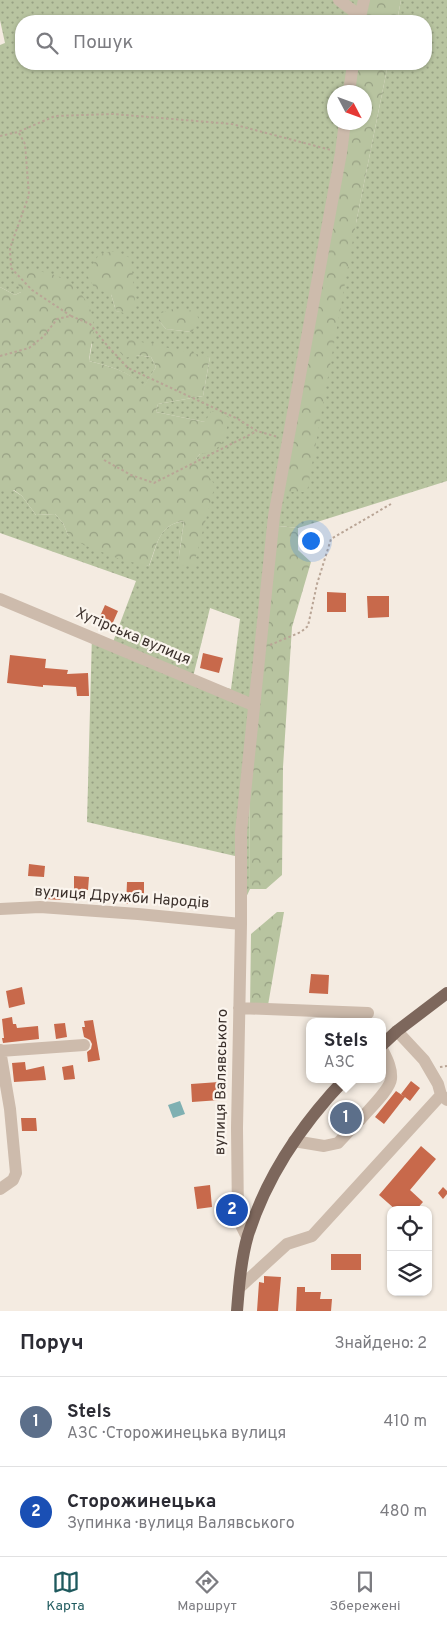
<!DOCTYPE html>
<html lang="uk">
<meta charset="utf-8">
<style>
:root{--surface:#fff;--page:#f2f2f3;--text:#2b2b33;--muted:#7c7c81;--line:#e1e1e2;--accent:#1f5a5e}
body{margin:0;font-family:Overpass,sans-serif;background:var(--page);color:var(--text)}
.controls{position:absolute;right:15px;bottom:15px;display:grid;overflow:hidden;border-radius:10px;box-shadow:0 1px 4px #0004}
.controls button{width:45px;height:45px;display:grid;place-items:center;padding:0;border:0;border-bottom:1px solid var(--line);background:var(--surface);color:var(--text);font:25px sans-serif}
.compass{position:absolute;left:327px;top:85px;width:45px;height:45px;border-radius:50%;background:var(--surface);box-shadow:0 1px 4px #0004;rotate:131deg}
.you{position:absolute;left:310px;top:540px;width:18px;height:18px;margin:-12px;border:4px solid #fff;border-radius:50%;background:#1a73e8;box-shadow:0 0 0 8px #1a73e833}
.badge{display:grid;place-items:center;width:32px;height:32px;border-radius:50%;background:var(--accent);color:#fff;font-size:16px;font-weight:700}
.pin{position:absolute;translate:-50% -50%;border:2px solid #fff;box-shadow:0 1px 5px #0006}
.popup{position:absolute;left:306px;top:1018px;width:80px;height:65px;box-sizing:border-box;display:grid;place-content:center;border-radius:10px;background:var(--surface);filter:drop-shadow(0 1px 4px #0005);font-size:16px;white-space:nowrap;color:var(--muted)}
.popup b{font-size:19px;color:var(--text)}
.popup::after{content:'';position:absolute;left:50%;top:100%;margin-left:-10px;border:10px solid transparent;border-top-color:var(--surface)}
.list{margin:0;padding:0;list-style:none}
h2{display:flex;justify-content:space-between;align-items:center;height:65px;margin:0;padding:0 20px;font-size:21px}
h2 small{font-size:16px;font-weight:400;color:var(--muted)}
.list li{display:grid;grid-template-columns:32px 1fr auto;gap:15px;align-items:center;box-sizing:border-box;height:90px;padding:0 20px;border-top:1px solid var(--line)}
.list b{display:block;font-size:19px;white-space:nowrap}
.list p{margin:0;font-size:16px;white-space:nowrap;color:var(--muted)}
.list em{font-size:16px;font-style:normal;color:var(--muted)}
.icon{flex:none;width:28px;height:28px;fill:none;stroke:currentColor;stroke-width:2;stroke-linecap:round;stroke-linejoin:round}
.map{position:relative;flex:none;width:447px;height:1311px;overflow:hidden}
.search{position:absolute;background:var(--surface);box-shadow:0 1px 4px #0004;left:15px;right:15px;top:15px;height:55px;display:flex;align-items:center;gap:12px;box-sizing:border-box;padding:0 18px;border-radius:20px;color:var(--muted);font-size:19px}
.sheet{height:245px;background:var(--surface)}
nav{display:flex;justify-content:space-around;align-items:center;box-sizing:border-box;height:70px;border-top:1px solid var(--line);background:var(--surface);font-size:14px;color:var(--muted)}
nav a{display:grid;justify-items:center;gap:2px}
nav .on{color:var(--accent)}
.map>svg:first-child{display:block}
.grass{fill:url(#grass-dots);fill-rule:evenodd}
.forest{fill:url(#forest-crowns)}
.water{fill:#7fb0b2}
.building{fill:#c8694b}
.lines{fill:none;stroke-linecap:round;stroke-linejoin:round}
.path{stroke:#b9a596;stroke-width:2;stroke-dasharray:2.5 2.5;stroke-linecap:butt}
.minor{stroke:#cdbbac;stroke-width:12}
.major{stroke:#7d675c;stroke-width:12}
.labels{text-anchor:middle;dominant-baseline:central;stroke-width:4.5;stroke-linejoin:round;paint-order:stroke}
.street-label{font-size:15px;fill:#3b302b;stroke:#fbf5ee}
</style>
<div class="map">
<svg width="447" height="1311" viewBox="0 0 447 1311">
<defs>
<pattern id="grass-dots" width="8" height="8" patternUnits="userSpaceOnUse" patternTransform="scale(1.25)"><rect width="8" height="8" fill="#b8c4a0"/><path d="M2 2h.1M6 6h.1" fill="none" stroke="#97a083" stroke-width="1.8" stroke-linecap="round"/></pattern>
<pattern id="forest-crowns" width="20" height="18" patternUnits="userSpaceOnUse" patternTransform="scale(1.25)"><rect width="20" height="18" fill="#b8c4a0"/><path d="M2 6a3 3 0 1 1 6 0M12 15a3 3 0 1 1 6 0" fill="none" stroke="#97a083"/></pattern>
</defs>
<rect width="100%" height="100%" fill="#f4ebe1"/>
<path class="grass" d="M0,0H367L363,21H21V64H355L349,92H334V122L344,123L356,223L388,64H426V21H397L401,0H447V481L298,528L270,525L249,715L250,889L237,917L235,856L87,822L92,634L113,642L136,581L0,533V490H13L22,496L36,515L55,514L63,523L68,535L149,566C158,545 157,525 184,521L178,563L196,459L200,454L205,422L156,412L158,404L203,396L210,357L136,355L151,357L156,367L144,387C128,371 110,366 89,361L92,344L21,292L15,295L0,287V45L5,43L0,20ZM111,294L128,313L116,311ZM159,321L192,332L166,329ZM210,608L240,619L231,689L206,683L193,677Z"/>
<path class="forest" d="M367,0H401L397,21H363Z
M355,64H388L356,223L307,492H284L344,123L364,122V92H349Z
M111,251L131,258L135,302L128,314L116,311L111,294L95,289L87,275L98,256Z
M22,269C33,269 59,275 67,280C78,287 89,303 92,315C96,328 90,348 89,361C110,366 128,371 144,386L156,367L151,357L136,355L125,358L119,351L121,341L132,340L210,357L203,396L158,404L156,412L205,422L211,411L230,418L222,443L213,452L200,454L196,459L215,485L194,564L186,566L178,564L184,521C159,524 157,545 149,566L122,560L84,545L68,535L63,523L55,514L36,515L22,496L14,490H0V287L15,295L21,292L16,278Z
M173,309L196,311L199,321L192,332L166,329L159,321L161,313Z
M269,525L298,528V550L311,562L292,627L283,767L282,875L266,889H250L249,715Z
M277,912H284L267,1011L250,1010L251,934Z"/>
<path class="water" d="M180,1101L185,1114L173,1118L168,1105Z"/>
<path class="building" d="M327,592L346,593V612H327Z
M367,596H389V617L368,618Z
M105,605L118,611L110,629L97,623Z
M203,653L223,658L219,673L200,668Z
M10,655L46,659L45,668L68,670L67,674L88,673L89,696H77L76,687L43,685V687L7,683Z
M29,864L45,866L44,877L28,876Z
M74,876L89,877L88,890H74Z
M127,882H144V904H126Z
M45,891H61V900L46,899Z
M311,974L329,975L328,994L309,993Z
M22,987L25,1004L9,1008L6,991Z
M12,1017L13,1024H16L17,1028L38,1026L39,1039L3,1043L2,1038H4L2,1019Z
M93,1020L100,1060L88,1062L87,1052L91,1049L92,1044L90,1040L84,1037L82,1027H85L84,1021Z
M65,1023L67,1037L56,1039L54,1024Z
M25,1062L26,1070L44,1066L46,1080L14,1082L12,1063Z
M73,1065L75,1079L64,1080L62,1067Z
M411,1081L420,1088L410,1101L401,1094Z
M219,1082L220,1100L192,1102L191,1084Z
M396,1091L405,1097L384,1124L375,1117Z
M347,1102L354,1108L351,1112L354,1115L352,1120L346,1123L343,1120L339,1123L333,1117Z
M21,1118H36L37,1131H22Z
M421,1146L436,1159L410,1190L423,1202L416,1210H396L379,1195Z
M210,1185L212,1207L197,1209L194,1187Z
M443,1187L447,1191V1194L443,1199L438,1193Z
M331,1254H361V1270H331Z
M264,1276L281,1277L278,1311H257L259,1282L264,1283Z
M297,1287H305V1292H321L320,1299H332L331,1311H296Z"/>
<g class="lines">
<path class="path" d="M19,133L25,144L29,195L10,248L11,268L32,290L71,316
M0,136L18,132L55,116L113,114L232,124L331,150
M0,356L29,348L44,336L57,319L71,316L90,324L105,343L128,368L238,419L257,431L278,437
M104,460L131,475L154,483L257,431
M270,645L301,632L308,626L317,584L331,539L391,504
M440,1067L447,1066"/>
<path class="minor" d="M339,0L360,16
M359,21L364,0
M349,92L353,64
M0,599L253,705
M0,909L40,907L138,914L241,924
M239,1008L368,1013
M397,1031L424,1060L438,1084L441,1095L447,1100
M0,1050L10,1109L16,1173L13,1180L0,1189
M0,1051L84,1045
M360,1120C367,1111 390,1090 391,1079C392,1068 387,1059 382,1049
M294,1141L324,1146L338,1143L352,1128
M247,1237L238,1219L237,1128L241,924V832L274,516L341,153L345,122
M239,1288L287,1244L312,1236L441,1095"/>
<path class="major" d="M382,1045L397,1031L447,993
M237,1311C239,1286 241,1259 248,1235C267,1175 302,1124 345,1079"/>
</g>
<g class="labels">
<g class="street-label">
<text transform="translate(133 637) rotate(23)">Хутірська вулиця</text>
<text transform="translate(122 898) rotate(4)">вулиця Дружби Народів</text>
<text transform="translate(222 1082) rotate(-89)">вулиця Валявського</text>
</g>
</g>
</svg>
<div class="controls">
<button><svg class="icon" aria-label="locate" viewBox="0 0 24 24"><circle cx="12" cy="12" r="6"/><path d="M12 2v4M12 18v4M2 12h4M18 12h4"/></svg></button>
<button><svg class="icon" aria-label="layers" viewBox="0 0 24 24"><path d="M12 4l9 5-9 5-9-5zM3 14l9 5 9-5"/></svg></button>
</div>
<svg class="compass" viewBox="-18 -18 36 36"><path d="M0-13l5 13h-10z" fill="#e53935"/><path d="M0 13l5-13h-10z" fill="#7c7c81"/></svg>
<div class="you"></div>
<div class="pin badge" style="left:346px;top:1118px;background:#5c6f8a">1</div>
<div class="popup"><b>Stels</b>АЗС</div>
<div class="pin badge" style="left:232px;top:1210px;background:#1a4fb4">2</div>
<div class="search"><svg class="icon" aria-label="search" viewBox="0 0 24 24"><circle cx="10" cy="10" r="6"/><path d="M15 15l6 6"/></svg>Пошук</div>
</div>
<section class="sheet">
<h2>Поруч<small>Знайдено: 2</small></h2>
<ul class="list">
<li><span class="badge" style="background:#5c6f8a">1</span><div><b>Stels</b><p>АЗС · Сторожинецька вулиця</p></div><em>410 m</em></li>
<li><span class="badge" style="background:#1a4fb4">2</span><div><b>Сторожинецька</b><p>Зупинка · вулиця Валявського</p></div><em>480 m</em></li>
</ul>
</section>
<nav>
<a class="on"><svg class="icon" aria-label="map" viewBox="0 0 24 24"><path d="M3 6l6-2 6 2 6-2v14l-6 2-6-2-6 2zM9 4v14M15 6v14"/></svg>Карта</a>
<a><svg class="icon" aria-label="directions" viewBox="0 0 24 24"><path d="M12 3l9 9-9 9-9-9zM9 14v-3h6M13 9l2 2-2 2"/></svg>Маршрут</a>
<a><svg class="icon" aria-label="saved" viewBox="0 0 24 24"><path d="M7 4h10v16l-5-4-5 4z"/></svg>Збережені</a>
</nav>
